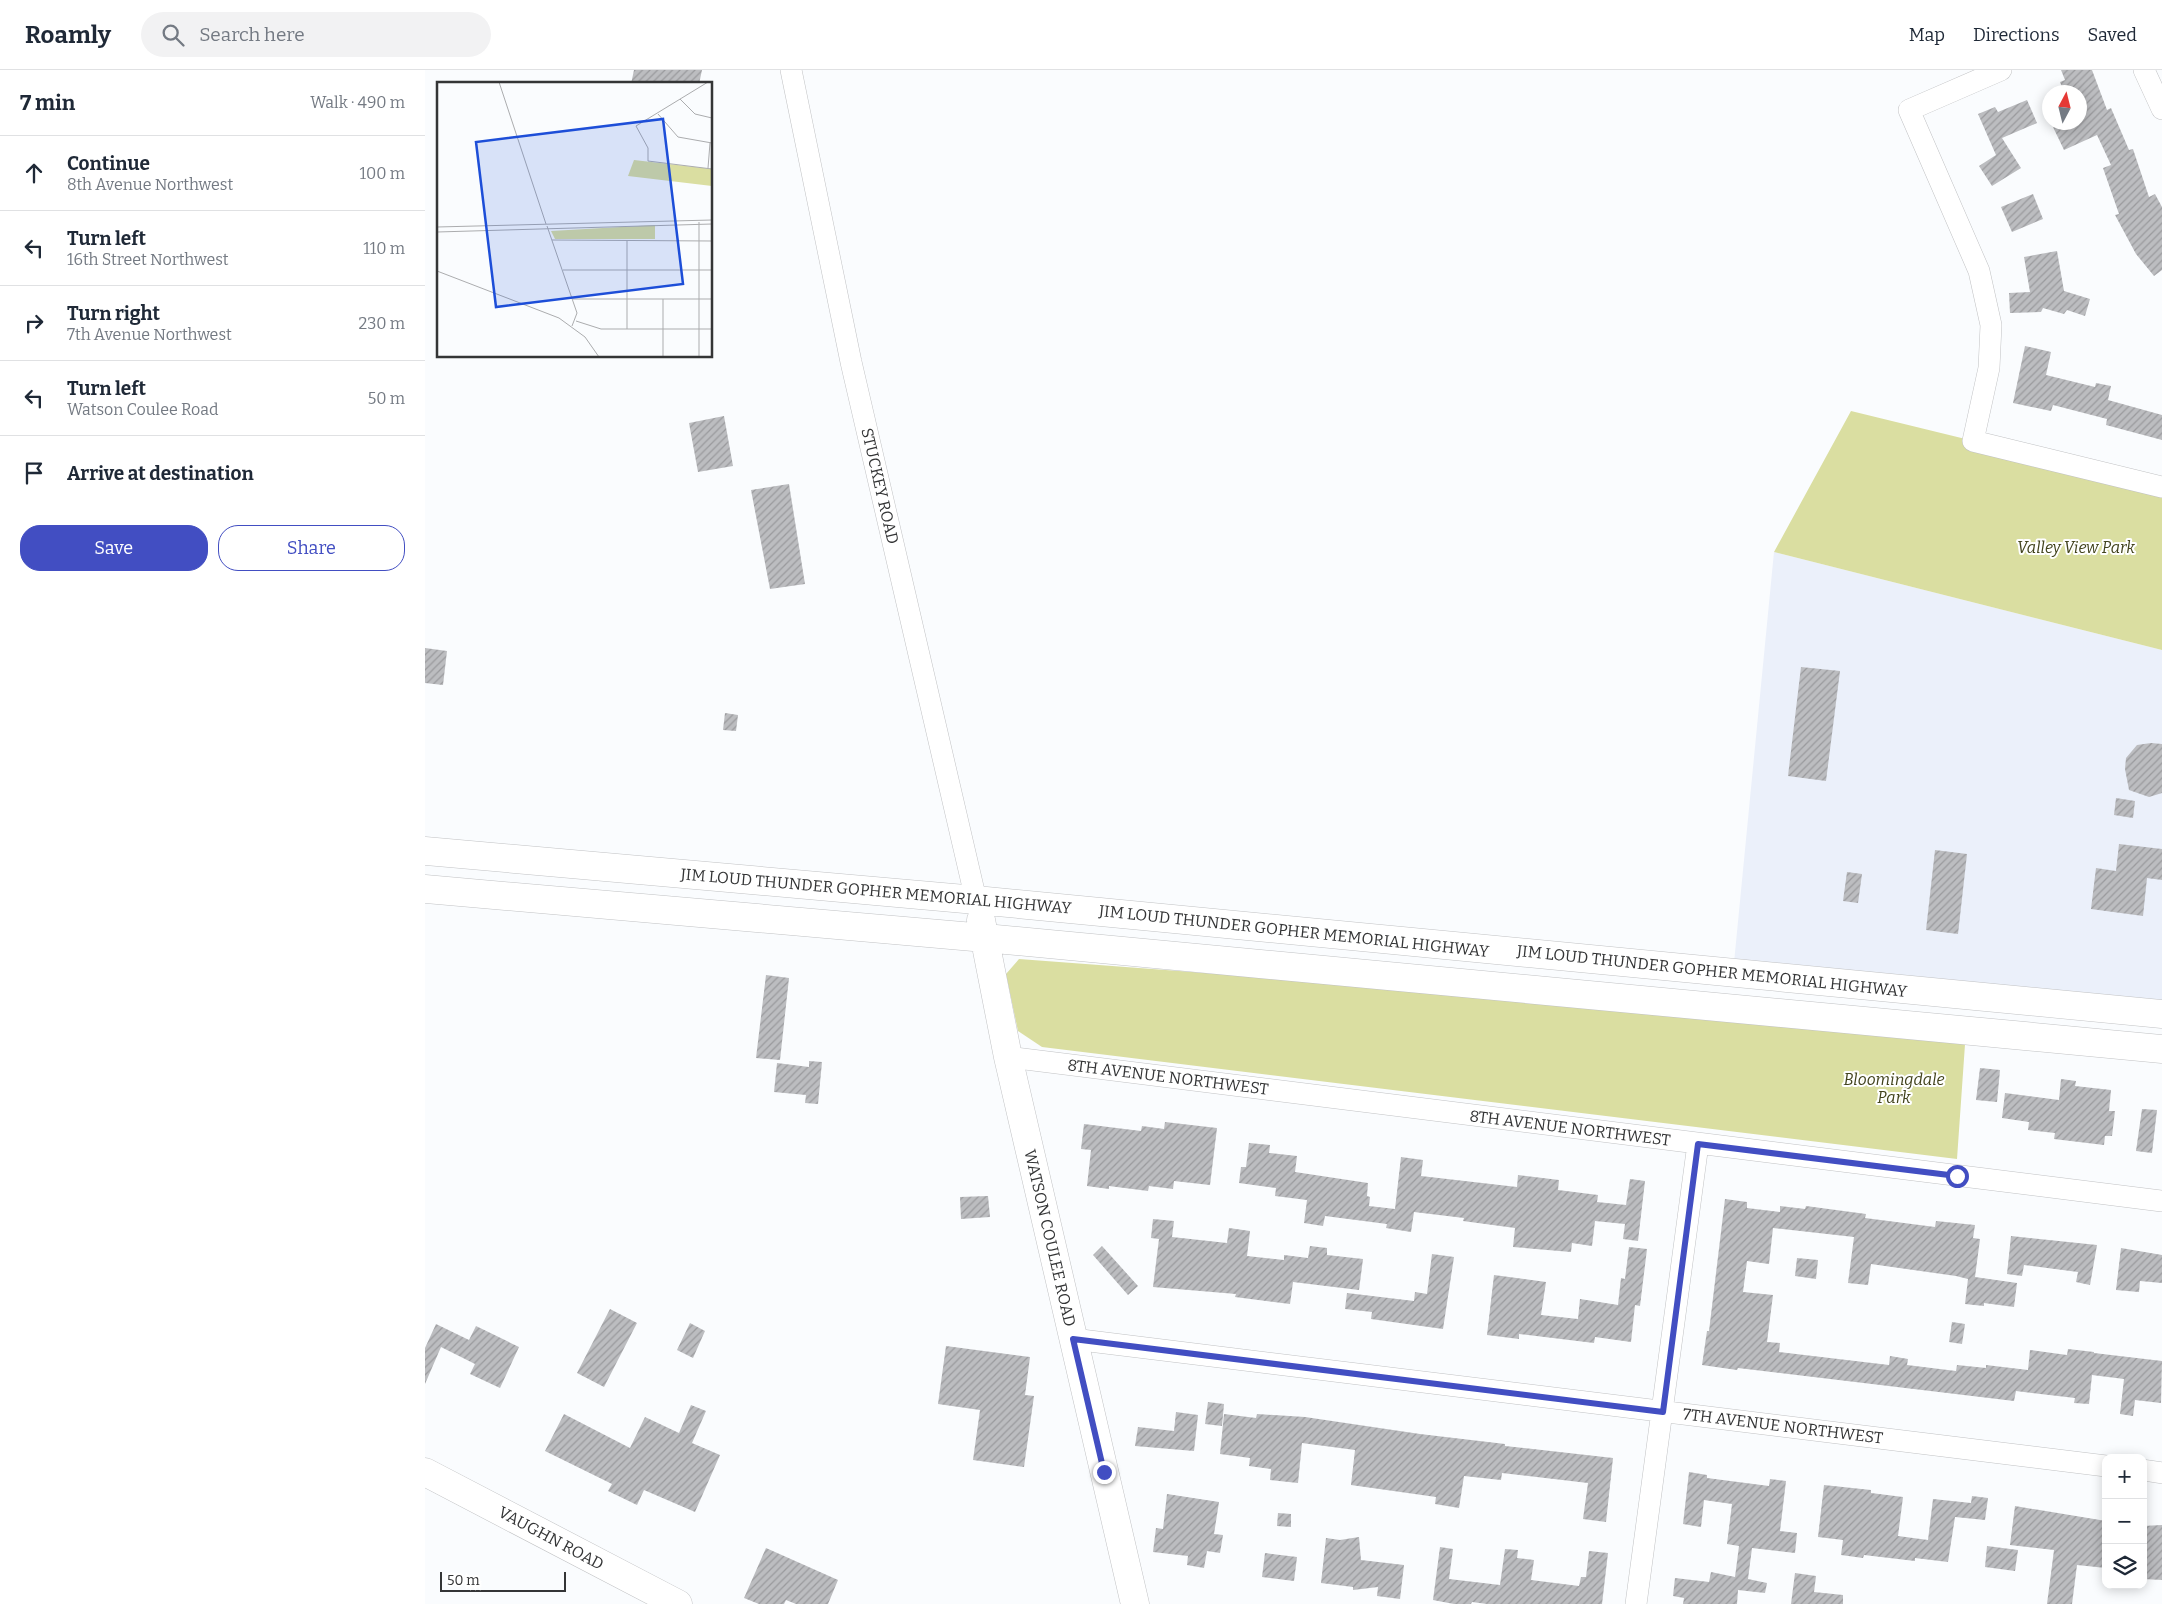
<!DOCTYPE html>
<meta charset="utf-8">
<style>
:root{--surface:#fff;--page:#f2f2f3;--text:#1f2937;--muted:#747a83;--line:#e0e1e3;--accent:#424ec2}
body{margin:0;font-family:Bitter,serif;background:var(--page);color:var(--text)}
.controls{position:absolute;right:15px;bottom:15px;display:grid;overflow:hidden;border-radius:10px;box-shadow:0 2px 12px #0003}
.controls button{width:45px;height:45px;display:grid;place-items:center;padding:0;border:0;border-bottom:1px solid var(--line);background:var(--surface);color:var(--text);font:25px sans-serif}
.compass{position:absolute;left:1617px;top:15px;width:45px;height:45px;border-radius:50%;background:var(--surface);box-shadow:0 2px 12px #0003;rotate:7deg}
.scale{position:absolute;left:15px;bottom:12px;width:126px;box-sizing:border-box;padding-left:5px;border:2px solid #343536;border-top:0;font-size:14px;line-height:18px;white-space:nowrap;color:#343536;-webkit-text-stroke:4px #fff;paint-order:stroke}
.stop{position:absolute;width:15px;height:15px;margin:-11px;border:4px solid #424ec2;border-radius:50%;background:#fff}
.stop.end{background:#424ec2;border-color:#fff;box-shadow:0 1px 5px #0008}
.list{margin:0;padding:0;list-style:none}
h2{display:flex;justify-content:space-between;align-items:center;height:65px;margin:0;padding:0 20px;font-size:21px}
h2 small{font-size:16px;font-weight:400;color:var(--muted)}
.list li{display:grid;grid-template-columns:32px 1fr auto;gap:15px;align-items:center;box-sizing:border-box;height:75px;padding:0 20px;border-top:1px solid var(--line)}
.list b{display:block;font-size:19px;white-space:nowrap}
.list p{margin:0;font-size:16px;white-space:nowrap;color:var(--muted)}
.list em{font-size:16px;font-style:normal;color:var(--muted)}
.actions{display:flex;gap:10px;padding:15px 20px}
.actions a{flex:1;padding:11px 0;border:1px solid var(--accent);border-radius:20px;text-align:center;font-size:18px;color:var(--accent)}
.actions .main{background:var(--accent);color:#fff}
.icon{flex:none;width:28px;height:28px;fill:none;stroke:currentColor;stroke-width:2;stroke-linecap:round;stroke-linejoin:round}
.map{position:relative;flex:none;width:1737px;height:1534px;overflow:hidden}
header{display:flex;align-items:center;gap:30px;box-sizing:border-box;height:70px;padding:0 25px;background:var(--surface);border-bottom:1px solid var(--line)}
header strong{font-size:24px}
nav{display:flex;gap:28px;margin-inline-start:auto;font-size:18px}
.search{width:350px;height:45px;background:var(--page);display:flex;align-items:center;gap:12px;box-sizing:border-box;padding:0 18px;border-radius:28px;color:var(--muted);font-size:19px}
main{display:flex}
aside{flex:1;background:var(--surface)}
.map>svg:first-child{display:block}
.built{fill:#ebf0fa}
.green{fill:#dadea1}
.building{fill:url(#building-hatch)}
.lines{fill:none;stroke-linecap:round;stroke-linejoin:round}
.minor-casing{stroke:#c1c2c4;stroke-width:22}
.major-casing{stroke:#c1c2c4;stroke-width:29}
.minor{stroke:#fff;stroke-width:21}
.major{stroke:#fff;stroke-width:28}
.route{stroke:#424ec2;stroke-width:6}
.labels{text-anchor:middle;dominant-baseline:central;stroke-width:4;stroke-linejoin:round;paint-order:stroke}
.street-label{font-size:16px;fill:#343536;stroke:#fff}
.park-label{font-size:16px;font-style:italic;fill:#42431d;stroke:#fff}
.inset-road{fill:none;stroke:#abacae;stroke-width:1}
.view{fill:#1d4ed8;fill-opacity:0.15;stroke:#1d4ed8;stroke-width:2.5}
.inset-edge{fill:none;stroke:#343536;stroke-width:2.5}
</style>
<header>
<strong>Roamly</strong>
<div class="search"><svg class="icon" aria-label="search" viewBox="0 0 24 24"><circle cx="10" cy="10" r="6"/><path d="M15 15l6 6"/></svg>Search here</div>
<nav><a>Map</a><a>Directions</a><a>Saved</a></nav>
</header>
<main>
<aside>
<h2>7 min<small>Walk · 490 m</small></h2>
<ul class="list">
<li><svg class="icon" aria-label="ahead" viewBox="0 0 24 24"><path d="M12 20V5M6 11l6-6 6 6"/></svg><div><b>Continue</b><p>8th Avenue Northwest</p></div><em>100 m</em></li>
<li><svg class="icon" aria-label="left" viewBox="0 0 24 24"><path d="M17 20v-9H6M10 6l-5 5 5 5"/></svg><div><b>Turn left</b><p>16th Street Northwest</p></div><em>110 m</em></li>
<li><svg class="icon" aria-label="right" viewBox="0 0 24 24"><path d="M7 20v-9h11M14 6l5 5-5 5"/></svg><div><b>Turn right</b><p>7th Avenue Northwest</p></div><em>230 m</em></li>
<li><svg class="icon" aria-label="left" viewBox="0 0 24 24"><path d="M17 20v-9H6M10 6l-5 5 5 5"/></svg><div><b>Turn left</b><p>Watson Coulee Road</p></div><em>50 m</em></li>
<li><svg class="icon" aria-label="arrive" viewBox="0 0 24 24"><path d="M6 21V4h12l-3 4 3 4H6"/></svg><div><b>Arrive at destination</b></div></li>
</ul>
<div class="actions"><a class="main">Save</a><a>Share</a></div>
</aside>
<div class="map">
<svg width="1737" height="1534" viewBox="0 0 1737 1534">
<defs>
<pattern id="building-hatch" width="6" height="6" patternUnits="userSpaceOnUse" patternTransform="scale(1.25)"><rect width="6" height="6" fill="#bcbdc0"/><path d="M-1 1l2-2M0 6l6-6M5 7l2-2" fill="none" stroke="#9a9a9d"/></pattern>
</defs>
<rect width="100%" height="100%" fill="#fafcfe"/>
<path class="built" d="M1349,482L1737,580V944L1308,903Z"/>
<path class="green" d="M1426,341L1737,417V580L1349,482Z
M594,889L1541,960L1532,1089L617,977L593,961L581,904Z"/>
<path class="building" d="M209,0H277L274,14H206Z
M1636,0H1667L1682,40L1686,38L1704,80L1708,79L1724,127L1730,124L1737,137V200L1729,206L1711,184L1690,145L1694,144L1678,98L1686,95L1672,65L1639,80L1628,57L1637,52H1654V22H1639L1635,12L1640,10Z
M1602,30L1612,53L1577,68L1596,98L1567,116L1554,96L1571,85L1553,44L1570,37L1573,42Z
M1608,124L1618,149L1587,162L1576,137Z
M1632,181L1639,221L1665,229L1660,246L1642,240L1639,244L1618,238L1616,242L1585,243L1584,223L1605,222L1599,187Z
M1600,276L1626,282L1621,305L1670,317L1671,313L1686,316L1683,330L1737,345V370L1681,355L1682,349L1628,335L1626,341L1588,333Z
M299,346L308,396L273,402L264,353Z
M364,414L380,514L345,519L326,420Z
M0,578L22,581L18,615L0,613Z
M1376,597L1415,601L1401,711L1363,706Z
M300,643L313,645L311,661L298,660Z
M1726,673L1737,674V723L1724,727L1704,720L1700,699L1701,688L1712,675Z
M1691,728L1710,731L1708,748L1689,745Z
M1694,774L1737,779V810L1722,808L1718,846L1666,839L1671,798L1691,801Z
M1510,780L1542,784L1533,864L1501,860Z
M1422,802L1437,804L1433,833L1418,831Z
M341,905L364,908L355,990L331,988Z
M384,991L397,992L393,1034L380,1033L381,1025L349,1022L352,993L384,997Z
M1555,998L1575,1000L1572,1032L1551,1030Z
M1636,1009L1651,1011L1650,1016L1686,1020L1684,1041H1690L1687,1066H1680L1679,1075L1629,1069L1630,1063L1603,1060L1604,1052L1577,1048L1580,1023L1634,1030Z
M1717,1039L1732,1040L1727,1083L1711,1081Z
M740,1052L792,1058L785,1115L749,1111L748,1119L724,1116L723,1121L684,1116V1119L662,1116L666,1080L656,1079L659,1054L716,1061L717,1056L739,1059Z
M824,1073L845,1075L844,1083L872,1086L870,1102L943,1113L942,1126L945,1127L944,1136L970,1139L976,1087L998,1090L996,1106L1092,1117L1093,1105L1134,1110L1133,1120L1173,1125L1172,1132L1201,1135L1205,1109L1220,1111L1213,1171L1198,1169L1200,1154L1170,1151L1167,1176L1147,1173L1146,1182L1088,1177L1090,1158L1038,1151L1039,1148L989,1142L986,1162L961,1158L962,1154L900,1146L898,1156L879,1153L882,1130L850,1126L851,1118L814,1113L816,1097H821Z
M563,1126L565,1147L536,1149L535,1127Z
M1300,1129L1322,1132V1138L1355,1142V1136L1380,1139L1381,1136L1441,1144L1440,1148L1510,1157L1511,1151L1550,1155L1548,1168L1555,1169L1550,1207L1592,1213L1589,1237L1559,1233V1236L1540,1234L1543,1209L1531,1206L1446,1194L1443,1215L1423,1213L1429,1167L1348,1158L1344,1194L1322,1191L1318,1222L1348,1225L1342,1272L1355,1273L1354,1282L1464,1295L1465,1286L1483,1289L1482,1295L1531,1301L1532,1295L1561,1298V1295L1603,1300L1605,1280L1642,1285L1643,1279L1669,1282V1283L1737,1291L1736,1333L1710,1330L1708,1346L1695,1344L1699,1309L1667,1305L1664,1334L1649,1333L1650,1328L1591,1321L1589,1331L1313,1298L1312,1300L1277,1295L1282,1261H1284Z
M728,1149L749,1151L747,1167L802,1173L804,1158L825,1161L822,1186L859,1190V1185L883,1188L885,1176L902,1178V1185L938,1189L934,1220L868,1212L865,1234L810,1227L811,1224L728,1217L734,1169L726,1168Z
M1586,1166L1672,1175L1665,1215L1651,1212L1653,1202L1599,1195L1597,1206L1582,1204Z
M677,1176L713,1216L703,1225L668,1185Z
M1204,1177L1222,1179L1215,1236L1210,1235L1206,1272L1170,1267L1169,1273L1094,1264V1269L1062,1265L1069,1205L1121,1212L1116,1245L1153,1249L1155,1229L1193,1235L1196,1208L1200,1209Z
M1696,1178L1737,1185V1213L1715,1211L1714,1222L1691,1220Z
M1007,1184L1029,1187L1018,1259L946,1249L947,1242L920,1239L922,1223L989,1231L990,1222L1002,1224Z
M1372,1188L1393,1190L1391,1209L1370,1206Z
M185,1239L212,1253L179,1317L152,1303Z
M1527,1252L1540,1254L1537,1274L1524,1272Z
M265,1253L280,1261L268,1288L252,1280Z
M11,1254L44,1270L51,1256L94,1277L75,1318L45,1304L50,1294L16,1277L0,1314V1278Z
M521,1276L605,1287L600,1325L609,1326L599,1397L548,1390L555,1340L513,1334Z
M783,1332L799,1334L797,1356L780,1354Z
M266,1335L281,1341L267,1373L295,1385L270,1442L219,1420L212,1435L183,1421L187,1414L120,1381L139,1344L205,1378L220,1347L254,1363Z
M751,1342L773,1345L769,1381L710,1376L713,1357L749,1361Z
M799,1344L831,1348L832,1344L880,1347L995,1364L1080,1374V1376L1188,1388L1181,1452L1158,1449L1163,1413L1077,1403L1076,1410L1039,1406L1034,1438L1010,1434L1011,1427L926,1415L930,1380L877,1373L873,1413L845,1410L846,1399L824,1396L825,1388L795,1384Z
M1264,1402L1282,1405V1408L1344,1416L1345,1409L1361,1411L1355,1461L1372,1463L1370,1483L1327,1478L1323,1509L1342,1513L1340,1523L1313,1520L1312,1534H1258L1259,1528L1248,1526L1250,1508L1284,1512L1286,1502L1310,1507L1314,1476L1302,1474L1307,1434L1279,1430L1276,1457L1258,1454Z
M1399,1415L1446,1420V1423L1478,1427L1473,1466L1503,1470L1508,1429L1546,1433L1547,1426L1563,1428L1560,1450L1530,1447L1523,1492L1490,1488V1491L1439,1485L1438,1488L1416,1485L1418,1470L1393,1467Z
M742,1424L794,1432L789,1464L798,1465L795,1483L782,1481L779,1498L762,1495L763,1486L728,1482L731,1458L738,1459Z
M1590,1436L1681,1451V1498L1652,1495L1647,1534H1622L1629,1480L1585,1475Z
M853,1443L866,1444V1457L852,1456Z
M1737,1455V1510L1718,1509V1456Z
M934,1467L936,1490L979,1495L975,1529L952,1526L953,1517L928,1520V1517L896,1513L901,1468L915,1470Z
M1562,1476L1593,1480L1590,1501L1560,1497Z
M1015,1477L1028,1479L1024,1509L1075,1515L1080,1479L1093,1480L1092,1488L1109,1490L1106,1510L1154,1516L1156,1507H1161L1164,1481L1183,1483L1177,1534H1062L1047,1532L1046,1534H1029L1008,1530Z
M341,1478L413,1510L403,1534H371L361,1530L359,1534H334L319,1528Z
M840,1483L872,1487L869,1511L837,1507Z
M1370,1503L1391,1506L1389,1522L1418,1525V1534H1366Z"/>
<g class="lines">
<defs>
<path id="minor" d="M366,0L426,292L551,830
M1576,0L1484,40L1554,201L1566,255L1564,298L1548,371L1737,417
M1719,0L1737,39
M583,987L1737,1131
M648,1269L1681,1396
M1718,1400L1737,1403
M1211,1534L1273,1074"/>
<path id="major" d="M0,781L551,830L1737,944
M0,819L560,868L1737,979
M556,850L583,987L710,1534
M0,1402L253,1534"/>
</defs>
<use href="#minor" class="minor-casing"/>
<use href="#major" class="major-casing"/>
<use href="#minor" class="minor"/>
<use href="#major" class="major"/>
</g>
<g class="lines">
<path class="route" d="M679,1402L648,1269L1238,1342L1273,1074L1532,1106"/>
</g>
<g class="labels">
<g class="street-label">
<text transform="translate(455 416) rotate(77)">STUCKEY ROAD</text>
<text transform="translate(451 821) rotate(5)">JIM LOUD THUNDER GOPHER MEMORIAL HIGHWAY</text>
<text transform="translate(869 861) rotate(6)">JIM LOUD THUNDER GOPHER MEMORIAL HIGHWAY</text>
<text transform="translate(1287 901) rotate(6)">JIM LOUD THUNDER GOPHER MEMORIAL HIGHWAY</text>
<text transform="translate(743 1007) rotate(7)">8TH AVENUE NORTHWEST</text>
<text transform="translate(1145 1058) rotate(7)">8TH AVENUE NORTHWEST</text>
<text transform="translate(625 1168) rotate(77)">WATSON COULEE ROAD</text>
<text transform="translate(1358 1356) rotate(7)">7TH AVENUE NORTHWEST</text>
<text transform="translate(126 1468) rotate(28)">VAUGHN ROAD</text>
</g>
<g class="park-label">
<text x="1651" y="477">Valley View Park</text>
<text x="1469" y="1009">Bloomingdale<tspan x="1469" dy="18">Park</tspan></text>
</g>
</g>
<g transform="translate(12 12)">
<rect width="275" height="275" fill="#fafcfe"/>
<path d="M197,78L275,87V104L191,94ZM218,143V157H118L114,149Z" fill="#dadea1"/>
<path class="inset-road" d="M62,0L109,142M271,0L199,44L211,66V79L275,87M243,17L258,32L275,36M221,32L241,55L275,61M271,86L273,61M110,144L140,231L135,244M0,145L275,138M0,150L275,142M115,158L275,159M126,188H275M0,189L122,236L148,255L162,275M136,217H275M139,239L164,247H275M190,247V158M226,275V217M262,275V140"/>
<path class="view" d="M226,37L246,202L59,225L39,60Z"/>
<rect width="275" height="275" class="inset-edge"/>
</g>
</svg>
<div class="controls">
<button>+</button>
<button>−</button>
<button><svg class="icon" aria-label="layers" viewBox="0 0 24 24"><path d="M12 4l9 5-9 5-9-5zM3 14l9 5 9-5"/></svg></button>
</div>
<svg class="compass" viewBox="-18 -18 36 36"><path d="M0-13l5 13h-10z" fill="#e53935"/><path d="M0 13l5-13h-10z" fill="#747a83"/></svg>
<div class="scale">50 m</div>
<div class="stop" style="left:1532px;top:1106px"></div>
<div class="stop end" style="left:679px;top:1402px"></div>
</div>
</main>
